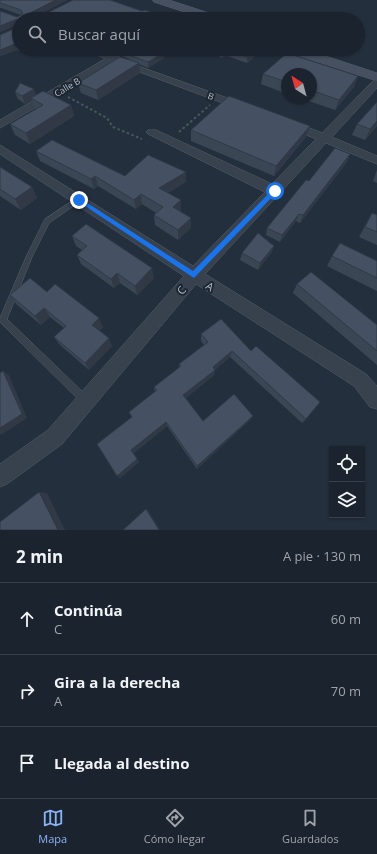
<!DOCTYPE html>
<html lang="es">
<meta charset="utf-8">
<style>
:root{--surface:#1b232e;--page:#282f3a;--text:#f1f3f6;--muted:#a0a4aa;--line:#39404a;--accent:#8ab4f8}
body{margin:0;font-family:"Open Sans",sans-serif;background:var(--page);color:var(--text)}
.controls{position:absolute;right:12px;bottom:12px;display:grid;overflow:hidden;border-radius:0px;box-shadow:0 1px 3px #0004}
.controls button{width:36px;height:36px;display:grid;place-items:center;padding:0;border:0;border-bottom:1px solid var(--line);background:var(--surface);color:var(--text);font:20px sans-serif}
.compass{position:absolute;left:281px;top:68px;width:36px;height:36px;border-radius:50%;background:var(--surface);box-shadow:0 1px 3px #0004;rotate:324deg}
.stop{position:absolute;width:12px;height:12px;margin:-9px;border:3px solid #1a73e8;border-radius:50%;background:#fff}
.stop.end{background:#1a73e8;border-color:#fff;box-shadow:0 1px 4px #0008}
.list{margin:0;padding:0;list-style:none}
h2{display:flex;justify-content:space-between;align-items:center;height:52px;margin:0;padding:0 16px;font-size:17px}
h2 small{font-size:13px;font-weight:400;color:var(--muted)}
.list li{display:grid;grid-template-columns:26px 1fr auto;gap:12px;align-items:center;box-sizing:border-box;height:72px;padding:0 16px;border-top:1px solid var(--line)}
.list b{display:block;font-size:15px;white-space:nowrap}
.list p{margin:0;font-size:13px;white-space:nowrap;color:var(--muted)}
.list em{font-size:13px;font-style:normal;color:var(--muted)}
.icon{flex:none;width:22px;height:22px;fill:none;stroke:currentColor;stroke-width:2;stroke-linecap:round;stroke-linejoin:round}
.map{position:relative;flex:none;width:377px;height:530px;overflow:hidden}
.search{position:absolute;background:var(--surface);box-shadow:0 1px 3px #0004;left:12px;right:12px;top:12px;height:44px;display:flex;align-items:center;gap:10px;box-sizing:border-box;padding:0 14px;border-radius:22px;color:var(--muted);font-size:15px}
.sheet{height:268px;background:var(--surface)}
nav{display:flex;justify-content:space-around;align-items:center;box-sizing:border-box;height:56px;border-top:1px solid var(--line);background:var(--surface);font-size:11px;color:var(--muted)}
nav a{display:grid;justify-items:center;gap:2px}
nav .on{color:var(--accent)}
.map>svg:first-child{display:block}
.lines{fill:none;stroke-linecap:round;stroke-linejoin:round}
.lane-casing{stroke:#565f6c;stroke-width:1}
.street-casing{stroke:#565f6c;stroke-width:1}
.secondary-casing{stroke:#565f6c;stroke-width:1}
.path{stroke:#44595c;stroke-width:2;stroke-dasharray:2.5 2.5;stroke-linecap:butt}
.lane{fill:#38414e;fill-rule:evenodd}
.street{fill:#38414e;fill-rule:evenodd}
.secondary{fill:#465061;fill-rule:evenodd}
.wall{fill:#3b4654}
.shaded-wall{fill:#303945}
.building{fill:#455162;stroke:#303945}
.route{fill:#1a73e8}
.labels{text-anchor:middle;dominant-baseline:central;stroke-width:4;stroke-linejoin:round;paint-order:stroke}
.far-street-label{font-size:9px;fill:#b4bcc9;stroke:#1d2633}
.street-label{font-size:11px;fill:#b4bcc9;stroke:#1d2633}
</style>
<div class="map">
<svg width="377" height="530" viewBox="0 0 377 530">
<rect width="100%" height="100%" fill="#242f3e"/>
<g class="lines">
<defs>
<path id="lane" d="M124,49H129L114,60H110V58Z
M77,198H79L82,200L49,223L32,257L7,319L88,397L89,400L88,403L85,404L82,403L0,322V318L26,257L45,219Z"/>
<path id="street" d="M85,49H97L138,66L247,105L248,107L247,109H239L113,62L0,128V120L105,59Z
M377,79V88L332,137L377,156V164L326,143L205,274L366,374L377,386V409L370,407L354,386L196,284L62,444L7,484L0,487V464L48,430L184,276L0,154V145L193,266L265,192L148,134L146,132L148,130H156L272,184L316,139L286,126L284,124L286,122H294L322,133L374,80Z"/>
<path id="secondary" d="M153,0H169L221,17L223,19H206L154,2Z
M285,49H304L377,73V81L287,52Z"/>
</defs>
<use href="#lane" class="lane-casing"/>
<use href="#street" class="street-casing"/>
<use href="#secondary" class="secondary-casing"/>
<path class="path" d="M68,97L107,118L113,127L142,139
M179,132L210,105"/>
<use href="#lane" class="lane"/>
<use href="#street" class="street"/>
<use href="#secondary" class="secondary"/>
</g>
<path class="wall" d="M0,0L39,15L142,11L161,16L162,19H19V49H30L23,52L17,50L0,56L18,27V25L0,32V11L17,17L21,15L1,8H0Z
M103,49H121L115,53Z
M207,49H259L258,54L247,63L227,56L222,58Z
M121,50L164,58L148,68L139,64L140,73L98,100L81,93L78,83L130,60L129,59L122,56Z
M287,53L358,76L354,87L335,110L300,98H311V74H287V94L261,84L263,74Z
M34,89L36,96L71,105L74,116L30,144L15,135L10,124L35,109L32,100L25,104L18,99L15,92Z
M357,124L377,126L365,140L352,135Z
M191,130L306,137L274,176L191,141Z
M36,151L125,176L186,172V182L168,193L181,210L180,211L191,228L178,240L155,225L154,215L156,213L142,204L136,209L98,186L94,189L40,161Z
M350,154L347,162L300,223L296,221L280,242L266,235L267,228L309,181Z
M0,167L32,187L37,198L21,210L0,196Z
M377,170V183L373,181Z
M372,213L377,215V245L359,237Z
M72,236L154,278L137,295L120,283L114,288L81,264L77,255L82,250L76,246Z
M274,246L271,253L258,270L240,260L242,253Z
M332,256L377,261V291L327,266Z
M297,284L377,325V365L293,293Z
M47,292L103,327L99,331L112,346L89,370L60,345L54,337L64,328L50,317L41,325L16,304L10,295Z
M221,319L306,419L302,423L230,357L215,370L214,375L186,398L203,421L250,420L197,469L167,426L134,453L139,462L120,478L117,476L132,417L129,412L155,392L154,387L179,368V364L204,345L201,341V334Z"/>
<path class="shaded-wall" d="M56,0H68L33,18L31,15L32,12Z
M161,16L162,19H155Z
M17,19L18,25L0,32V26Z
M15,44L17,50L0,56V50Z
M21,49H30L23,52Z
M114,49H121L115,53Z
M258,49H259L258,54L247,63V57Z
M227,50V56L222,58L223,52Z
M163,53L164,58L148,68V62Z
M139,63L140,73L98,100L96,90Z
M358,76L354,87L335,110L339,100Z
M34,89L37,97L31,98L32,100L25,104L22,96Z
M71,105L74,116L30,144L26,133Z
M377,121V126L365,140L370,129Z
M310,126L306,137L274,176L276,166Z
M350,154L347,162L300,223L303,215Z
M186,172V182L160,198L159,188Z
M95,176L98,186L94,189L91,179Z
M32,187L37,198L21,210L15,199Z
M141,194L142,204L136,209L134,200Z
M181,200V210L173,217V207Z
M299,214L296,221L280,242L282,235Z
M191,218V228L178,240V230Z
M274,246L271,253L258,270L260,263Z
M152,268L154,278L137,295L135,286Z
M117,273L120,283L114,288L111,279Z
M44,308L50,317L41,325L35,316Z
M99,318L103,327L96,333L92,325Z
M109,338L112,346L89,370L85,363Z
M232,351L230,357L212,372L213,367Z
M215,370L214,375L184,400L183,395Z
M3,371L9,375L27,418L1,435L0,434V428Z
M253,416L250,420L197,469V466Z
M166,422L167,426L134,453L139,462L120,478L117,476L131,450Z
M39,492L47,493L65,530H58Z
M146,509L148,510L160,530H159Z"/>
<path class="building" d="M0,0H56L32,12L31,15H43L73,0H110L142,11L145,10L161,16L155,19H19V46L15,44L0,50V35L18,27L19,21L17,19L0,26V11L17,17L23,14L21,10L0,3Z
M123,49H153L163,53L148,62L129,55L130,54L121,50Z
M218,49H258L247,57L227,50L223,52Z
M287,53L358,76L339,100L311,90V74H287V82L263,74Z
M120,57L139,63L96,90L78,83Z
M20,83L34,89L22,96L15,92Z
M43,91L71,105L26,133L10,124L43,105L31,98Z
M229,96L310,126L276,166L191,130Z
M377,102V121L370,129L357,124Z
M52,140L125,176L148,155L186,172L159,188L181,200L173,207L191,218L178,230L154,215L163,207L141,194L134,200L95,176L91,179L36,151Z
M335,148L350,154L303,215L299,214L282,235L267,228L306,180L309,181Z
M0,167L32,187L15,199L0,189Z
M372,213L377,215V232L365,227Z
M86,224L152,268L135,286L117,273L111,279L77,255L87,246L72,236Z
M258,233L274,246L260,263L242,253Z
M340,243L377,261V278L332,256Z
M311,272L377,325V351L297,284Z
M30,278L47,292L55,284L99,318L92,325L109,338L85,363L54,337L66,326L44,308L35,316L10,295Z
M221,319L251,351L256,346L320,402L306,419L232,351L213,367L215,370L183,395L203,421L234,394L253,416L197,466L166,422L131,450L137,459L117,476L97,444L132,417L129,412L157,390L154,387L181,366L179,364L208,342L201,334Z
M3,371L22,414L0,428V373Z
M39,492L58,530H0V522Z
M146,509L159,530H123Z"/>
<path class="route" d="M273,189L278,191L194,278L76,200L81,199L193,271Z"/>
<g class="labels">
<g class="far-street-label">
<text transform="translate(67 87) rotate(-31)">Calle B</text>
<text transform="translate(211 96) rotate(20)">B</text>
</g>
<g class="street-label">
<text transform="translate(210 286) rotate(32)">A</text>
<text transform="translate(181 290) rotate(-50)">C</text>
</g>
</g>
</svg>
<div class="controls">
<button><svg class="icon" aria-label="locate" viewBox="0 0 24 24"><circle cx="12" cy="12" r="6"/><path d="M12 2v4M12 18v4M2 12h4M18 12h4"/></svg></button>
<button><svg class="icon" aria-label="layers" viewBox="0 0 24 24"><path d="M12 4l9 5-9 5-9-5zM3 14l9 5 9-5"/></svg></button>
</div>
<svg class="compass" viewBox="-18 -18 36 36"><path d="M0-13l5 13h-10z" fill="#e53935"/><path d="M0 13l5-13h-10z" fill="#a0a4aa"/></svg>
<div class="stop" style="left:275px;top:191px"></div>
<div class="stop end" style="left:79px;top:200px"></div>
<div class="search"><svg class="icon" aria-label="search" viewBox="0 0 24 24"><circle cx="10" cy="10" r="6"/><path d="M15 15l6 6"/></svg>Buscar aquí</div>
</div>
<section class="sheet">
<h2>2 min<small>A pie · 130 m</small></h2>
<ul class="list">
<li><svg class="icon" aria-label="ahead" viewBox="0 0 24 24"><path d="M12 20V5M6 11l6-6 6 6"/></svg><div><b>Continúa</b><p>C</p></div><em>60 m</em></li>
<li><svg class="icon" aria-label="right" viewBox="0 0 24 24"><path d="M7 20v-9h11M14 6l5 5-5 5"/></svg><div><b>Gira a la derecha</b><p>A</p></div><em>70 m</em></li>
<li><svg class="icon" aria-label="arrive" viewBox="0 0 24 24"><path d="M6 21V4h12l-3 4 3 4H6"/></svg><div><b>Llegada al destino</b></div></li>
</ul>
</section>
<nav>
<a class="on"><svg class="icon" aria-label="map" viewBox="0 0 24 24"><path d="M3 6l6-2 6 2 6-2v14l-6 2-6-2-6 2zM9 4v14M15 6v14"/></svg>Mapa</a>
<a><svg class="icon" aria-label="directions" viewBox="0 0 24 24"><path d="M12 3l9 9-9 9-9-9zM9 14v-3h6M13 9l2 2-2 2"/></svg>Cómo llegar</a>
<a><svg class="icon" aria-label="saved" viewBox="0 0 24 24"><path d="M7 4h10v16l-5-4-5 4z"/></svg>Guardados</a>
</nav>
